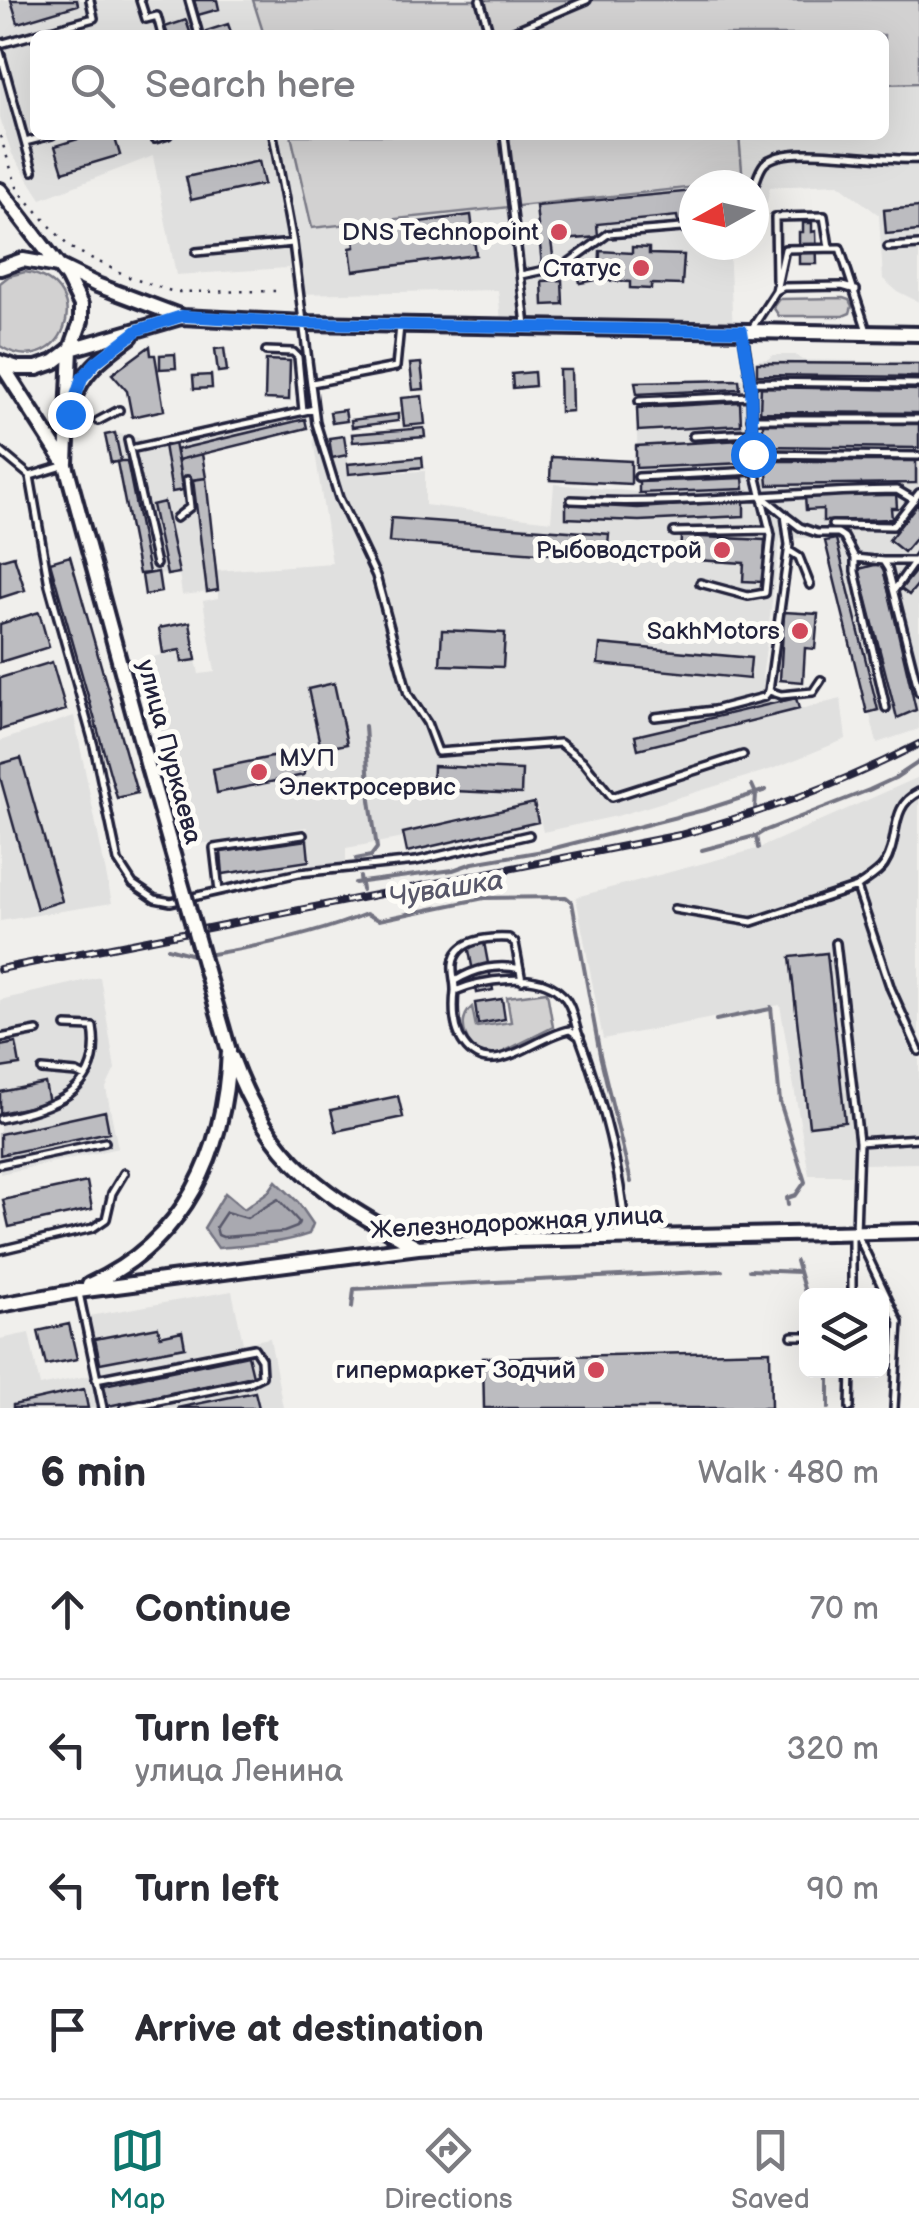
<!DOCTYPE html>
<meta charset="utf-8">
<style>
:root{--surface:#fff;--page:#f7f7f7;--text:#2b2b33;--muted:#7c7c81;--line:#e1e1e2;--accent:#0f766e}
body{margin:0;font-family:"Balsamiq Sans",sans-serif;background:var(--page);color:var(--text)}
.controls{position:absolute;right:30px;bottom:30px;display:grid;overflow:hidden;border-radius:15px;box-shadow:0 10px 40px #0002}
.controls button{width:90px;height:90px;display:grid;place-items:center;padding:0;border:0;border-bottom:2px solid var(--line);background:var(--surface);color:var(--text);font:50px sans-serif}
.compass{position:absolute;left:679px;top:170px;width:90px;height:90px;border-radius:50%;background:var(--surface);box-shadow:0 10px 40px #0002;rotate:262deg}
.stop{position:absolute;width:30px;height:30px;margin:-22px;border:8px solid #1a73e8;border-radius:50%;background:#fff}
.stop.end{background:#1a73e8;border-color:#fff;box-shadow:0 2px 10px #0008}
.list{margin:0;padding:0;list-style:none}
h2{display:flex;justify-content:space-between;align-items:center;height:130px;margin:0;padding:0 40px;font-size:42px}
h2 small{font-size:32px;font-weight:400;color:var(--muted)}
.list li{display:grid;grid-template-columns:65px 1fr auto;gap:30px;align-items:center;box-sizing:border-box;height:140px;padding:0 40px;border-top:2px solid var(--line)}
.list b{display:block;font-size:38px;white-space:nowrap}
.list p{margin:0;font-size:32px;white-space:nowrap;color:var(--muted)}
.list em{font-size:32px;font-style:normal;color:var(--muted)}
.icon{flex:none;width:55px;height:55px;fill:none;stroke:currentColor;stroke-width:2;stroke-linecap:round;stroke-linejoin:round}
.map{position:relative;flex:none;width:919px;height:1408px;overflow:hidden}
.search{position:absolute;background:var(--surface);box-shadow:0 10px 40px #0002;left:30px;right:30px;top:30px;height:110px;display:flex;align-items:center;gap:25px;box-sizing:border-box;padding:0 35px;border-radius:15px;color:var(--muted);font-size:38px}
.sheet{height:690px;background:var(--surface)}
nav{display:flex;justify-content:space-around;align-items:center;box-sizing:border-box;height:140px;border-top:2px solid var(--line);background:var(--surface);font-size:28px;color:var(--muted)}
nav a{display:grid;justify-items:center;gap:5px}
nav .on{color:var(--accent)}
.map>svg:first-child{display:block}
.built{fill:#e0e0df}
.green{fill:#d2d1d1;stroke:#7a7a86;stroke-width:2.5}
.water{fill:#a9a9b0;stroke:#737381;stroke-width:2.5}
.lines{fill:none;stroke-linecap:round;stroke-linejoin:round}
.shore{stroke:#58586a;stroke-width:2.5}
.stream{stroke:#737381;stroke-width:4}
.building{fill:#bcbcc0;stroke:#22223b;stroke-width:2.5}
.service-casing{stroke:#22223b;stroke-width:12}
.secondary-casing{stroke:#22223b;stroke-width:20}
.path{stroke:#22223b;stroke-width:2.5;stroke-dasharray:2.5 8;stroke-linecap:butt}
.service{stroke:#fdfcf7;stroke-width:5}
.secondary{stroke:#fdfcf7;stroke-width:12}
.rail-casing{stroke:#22223b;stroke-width:8}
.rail{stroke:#fdfcf7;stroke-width:4;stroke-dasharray:11;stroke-linecap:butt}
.secondary-bridge-casing{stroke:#22223b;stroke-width:20;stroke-linecap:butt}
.secondary-bridge{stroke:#fdfcf7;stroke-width:12}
.route{stroke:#1a73e8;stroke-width:12}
.poi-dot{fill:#d1495b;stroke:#fdfcf7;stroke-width:4}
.labels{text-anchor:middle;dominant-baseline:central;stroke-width:10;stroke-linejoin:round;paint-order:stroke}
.poi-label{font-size:25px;fill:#22223b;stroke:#fdfcf7;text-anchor:end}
.street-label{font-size:25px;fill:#22223b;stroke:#fdfcf7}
.water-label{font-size:28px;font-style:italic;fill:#58586a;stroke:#fdfcf7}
</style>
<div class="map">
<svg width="919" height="1408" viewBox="0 0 919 1408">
<rect width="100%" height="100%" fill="#f0efec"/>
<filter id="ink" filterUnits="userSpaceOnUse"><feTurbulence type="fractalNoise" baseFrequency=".01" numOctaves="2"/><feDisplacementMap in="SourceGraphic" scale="20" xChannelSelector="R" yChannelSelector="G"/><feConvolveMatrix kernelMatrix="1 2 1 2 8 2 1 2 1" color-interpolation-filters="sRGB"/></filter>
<g filter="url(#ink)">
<path class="built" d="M0,0H253L264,35H35V135H291L313,228L694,187V245H729L733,333L502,331L498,290L293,294L288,268L176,275L153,156L41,199L12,154L0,118Z
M919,83V302L897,291L883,279L879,215L838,184L770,187L767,202L754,211V185H714L743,182L739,135H884V84Z
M773,355H795L802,360L919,362V729L877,743L825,537L780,539L762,678L796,698L800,709L841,699L846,739L772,769L617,816L543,832L536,802L403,833L404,838L346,848V864L312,869L307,827L188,846L159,744L164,742L141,660L180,650L182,662L196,660L199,674L215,672L203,601L218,598V591L182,595L179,573L139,574L117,463H111L105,435L115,433L152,441L297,409L307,428L203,454L216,571L332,563L313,439L346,435L349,474L425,471V505L551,521L554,484L639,492L635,382L746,379L758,360L768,359Z
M74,716L112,903L0,921V741Z
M919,777V1163L863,1164L853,1175H809L780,1005L603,1039L576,897L757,849Z
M100,977L115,1069L106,1088L118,1148L0,1174V1000Z
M232,1291L243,1343L270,1338L283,1408H0V1339L29,1333L40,1386L101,1373L89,1316Z"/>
<path class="green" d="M253,0H919V83L884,84V35H264Z
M291,135H739L743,182L312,228Z
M25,272C101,285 61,384 0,346V283L9,276Z
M843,298L849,300L852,306L850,313L843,316H779L773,307L779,299Z
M547,992L553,1027L493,1057L473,1050C464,1036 458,1019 472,1007L476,1027L511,1022L507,997Z"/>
<path class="water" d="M276,1181L298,1202L313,1224L309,1234C280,1244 249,1245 218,1248L204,1228L225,1193L244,1209L269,1191Z"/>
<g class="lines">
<path class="shore" d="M278,1199L299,1222L297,1227L284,1232L223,1237L218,1235L216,1227L226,1212L247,1218Z"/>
<path class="stream" d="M752,785L756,794L755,809
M758,848L756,836L764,831L869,790L895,778L919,762
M702,850L755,836
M356,859L371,856L377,848L370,800L365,726
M360,877L362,890
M355,883L453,870L473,863L543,851L704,810L766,790
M168,948L197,956
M206,955C256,947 319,933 366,914L379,920L484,898L566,897L572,902L600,1055L631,1182
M771,1007L780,1102L805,1182L796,1195L787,1198L788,1205
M716,1020L770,1009
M796,1261L806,1296
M749,1270L799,1272
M352,1307L354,1289L722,1271
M829,1370V1408"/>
</g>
<path class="building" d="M11,0H77L78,5L18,23Z
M194,0H217L219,9L198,15Z
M186,20L191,35H168L165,27Z
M228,24L232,35H207L206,31Z
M91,135H114L120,155L63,172L55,146Z
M259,161L264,184L191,200L186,177Z
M694,191V220L678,222L677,216L597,224L598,237L551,241L554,263L542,265L536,206Z
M919,207V231L886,234L884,210Z
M471,215L476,255L353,271L350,248L355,247L353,231Z
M803,223H812V232L816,231L817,264H799V232H803Z
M632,247L649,248V254L684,255L682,285L651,284V289L630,288V282L599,280L600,251L632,253Z
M594,269L596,280L580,283L578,272Z
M562,280L563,304L543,305L542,281Z
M150,346L151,355H155L164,410L132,417L127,391L112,374Z
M224,348L227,371L218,372L215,349Z
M175,354L176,368L160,369V355Z
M266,360L290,361L289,400L265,399Z
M421,363L424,389L413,390L410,364Z
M757,363L919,364V377L757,375Z
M559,370H571L572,411L560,412Z
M534,372L535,386L513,388L512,374Z
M211,375L212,388L194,389L193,376Z
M739,380L740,389L637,394L635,382Z
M761,387L919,390V413L760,412Z
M422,396L425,424L404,426L401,398Z
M740,402L741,425L638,431L637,408Z
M345,410L347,421L332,423L330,412Z
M398,414V421L352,427L351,420Z
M305,419L307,428L178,460L176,450Z
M763,424H919V448L763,446Z
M424,428L425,437L353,442L352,434Z
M115,433L121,461L111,463L105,435Z
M344,436L347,455L332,458L329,438Z
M742,440L743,463L636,468V446Z
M174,443L183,490L172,492L164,445Z
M202,454L206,478L181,481L178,460Z
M422,457L423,467L349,474L348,464Z
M551,457L631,461V484L550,480Z
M121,461H127L149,573L139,574L117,462Z
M764,461H916V483L768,485L767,473H763Z
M206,478L218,590L207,592L193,480Z
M743,478L744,489L639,493V482Z
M896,493L897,508H891L892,519L823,521V509L806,510L805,496Z
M744,501V516L639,521L566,518V504L638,508Z
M164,502L179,573L167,575L152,505Z
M919,502V534L904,552L889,540Z
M391,518L609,534L607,558L389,542Z
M681,536L765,540L763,582L743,581L744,563L680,559Z
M836,539L878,710L867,713L825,541Z
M14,556L25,590L0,598V560Z
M70,556L137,793L117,798L50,562Z
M882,563L916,710L897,718L859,569Z
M919,567V583L909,595L901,589Z
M158,572L161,592L145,595L142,575Z
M39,612L49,647L0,662V624Z
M784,612L818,614L815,649L805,648L803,682L780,680Z
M190,622L196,660L182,662L180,650L163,653L159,628Z
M442,630L505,633L503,667L440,665Z
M600,644L751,658L749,679L598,664Z
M52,662L66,710L0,730V678Z
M334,683L347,744L321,749L308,689Z
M796,698L799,709L638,749L635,736Z
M306,750L304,775L217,793L213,769Z
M21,758L62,901L37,909L0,777V764Z
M433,766L522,770L521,794L432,790Z
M534,803L538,822L407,852L403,833Z
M307,840L309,861L223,874L221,852Z
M484,942L493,990L477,993L468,945Z
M827,953L845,1122L809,1126L790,957Z
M502,999L505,1019L478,1024L475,1003Z
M16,1043L20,1065L0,1068V1046Z
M45,1083L49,1103L0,1113V1092Z
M398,1096L403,1117L336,1131L331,1110Z
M105,1111L109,1132L0,1155V1134Z
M87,1182L92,1209L9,1227L3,1200Z
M69,1324L77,1359L46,1365L38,1331Z
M158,1327L160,1336L182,1331L185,1347L100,1363L95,1339Z
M770,1351L771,1408H484L483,1358Z
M248,1355L253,1376L108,1406L104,1385Z
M84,1389L88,1408H13V1405Z
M255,1392L259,1408H177Z"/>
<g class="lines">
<defs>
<path id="service" d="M140,0L146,19L157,16L162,35
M189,0L199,35
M480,0L490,35
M504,35L587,0
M0,44L94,18L90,0
M0,52L33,171
M154,135L155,139L168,135
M273,135L293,243L316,423L339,498L376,576L408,694L427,723L438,752L560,743L584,762L612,797L743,755
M504,135L526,325
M25,142L52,135
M754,186C757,179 759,170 764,164C786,140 886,163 919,159
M888,247L919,245
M196,252L293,243
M521,275L564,266L608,234L694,227
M776,280L775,217L824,216L829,247
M776,291L783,287L842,286L856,290
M750,331L776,291L785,249L840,248L867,331
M266,351L293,352L298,357L303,411
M750,382L919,384
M312,383L396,367L400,326
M639,401L751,396
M751,419H919
M98,421L119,410
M693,436L751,433
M128,440L156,564
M135,448L314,409
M0,451L30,476L66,465
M753,454L919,456
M30,476L49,585L94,746L118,861L133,884L155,899L171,902L299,873L416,861L529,835
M638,477L755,471
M571,500C679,506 788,491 897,490L914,500
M787,517L800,527L817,533H838L844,537L855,558V571L886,708
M176,518L190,507L187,480
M832,525L893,526L919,493
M674,532L770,530
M788,550L799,557L810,585
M855,558L883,561L888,569L919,692
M883,561H914
M700,583L748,596L765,593L771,535L753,462L751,384L743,334
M895,589L919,555
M769,691L781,695L813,692L821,680
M655,717L714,710L764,697L769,691L789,545L785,515L762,496
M857,887C866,880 878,874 884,865C901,839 888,807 919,792
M219,891L214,848L303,835
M674,909L752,922L857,887L891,989L919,1051
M836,943L859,1142
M455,981C474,969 498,963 520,969
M455,990C455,981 452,973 453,964C456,939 489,937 509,938L515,943L522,981
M580,1037L570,1030C537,1035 491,1083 464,1044C453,1029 453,1009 455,991C481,980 536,971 559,992C572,1002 573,1018 578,1033C602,1097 620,1166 626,1235
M0,1038L37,1031
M42,1070L77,1073L85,1077
M0,1119C52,1107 104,1093 93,1027L66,1026
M0,1164L105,1142
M0,1250L93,1228L106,1219L112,1193L124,1173
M79,1293L103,1408
M852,1296V1236
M792,1336H806
M96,1379L254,1348L261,1359L262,1376L250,1382L124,1408
M850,1408L851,1370
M894,1408L899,1322L856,1232L859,1142L919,1138"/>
<path id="secondary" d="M0,190L67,277L81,305V321L71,349L66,463
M0,268L23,260L58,266L97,285L182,317L305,323L919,334
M0,362L66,465L148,767
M2,363L18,368H37L54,362L71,349L181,317
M73,401C83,369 106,355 131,336
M232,1058C271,1163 324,1196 418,1247
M89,1285C186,1241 225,1152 229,1051
M0,1305L78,1291L418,1247L512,1240L919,1231"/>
</defs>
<use href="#service" class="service-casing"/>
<use href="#secondary" class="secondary-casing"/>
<path class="path" d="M0,136L18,190L69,247L131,278L174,292L281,291"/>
<use href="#service" class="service"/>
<use href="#secondary" class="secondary"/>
<defs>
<path id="rail" d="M0,969L680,835C766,811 839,785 919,744"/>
</defs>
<use href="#rail" class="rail-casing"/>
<use href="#rail" class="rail"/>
<defs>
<path id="secondary-bridge" d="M148,767L229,1051"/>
</defs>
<use href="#secondary-bridge" class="secondary-bridge-casing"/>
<use href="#secondary-bridge" class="secondary-bridge"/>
</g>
</g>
<g class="lines" filter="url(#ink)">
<path class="route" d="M70,414L82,378L96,362L138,330L182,316L305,323L742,331L751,384L753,454"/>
</g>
<g class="poi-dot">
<circle cx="559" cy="232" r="10"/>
<circle cx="641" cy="268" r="10"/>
<circle cx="722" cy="550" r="10"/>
<circle cx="800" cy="631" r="10"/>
<circle cx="259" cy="772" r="10"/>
<circle cx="596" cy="1370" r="10"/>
</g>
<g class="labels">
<g class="poi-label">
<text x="539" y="232">DNS Technopoint</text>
<text x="621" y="268">Статус</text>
<text x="702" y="550">Рыбоводстрой</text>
<text x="780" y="631">SakhMotors</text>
<text x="279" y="758" text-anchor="start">МУП<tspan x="279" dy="29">Электросервис</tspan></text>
<text x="576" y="1370">гипермаркет Зодчий</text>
</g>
<g class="street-label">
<text transform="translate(169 752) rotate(75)">улица Пуркаева</text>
<text transform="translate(517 1223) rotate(-3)">Железнодорожная улица</text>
</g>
<g class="water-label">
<text transform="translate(446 889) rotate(-9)">Чувашка</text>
</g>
</g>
</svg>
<div class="controls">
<button><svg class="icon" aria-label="layers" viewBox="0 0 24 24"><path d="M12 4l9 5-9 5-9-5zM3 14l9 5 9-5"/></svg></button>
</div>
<svg class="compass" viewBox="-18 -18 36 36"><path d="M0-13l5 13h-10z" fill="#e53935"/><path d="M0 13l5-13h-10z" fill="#7c7c81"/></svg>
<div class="stop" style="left:753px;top:454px"></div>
<div class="stop end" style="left:70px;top:414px"></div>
<div class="search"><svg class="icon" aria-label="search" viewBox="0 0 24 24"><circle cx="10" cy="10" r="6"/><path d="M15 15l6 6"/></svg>Search here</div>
</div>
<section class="sheet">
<h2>6 min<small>Walk · 480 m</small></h2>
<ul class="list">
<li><svg class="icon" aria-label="ahead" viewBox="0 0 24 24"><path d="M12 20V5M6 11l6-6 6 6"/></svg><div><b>Continue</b></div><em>70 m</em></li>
<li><svg class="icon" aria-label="left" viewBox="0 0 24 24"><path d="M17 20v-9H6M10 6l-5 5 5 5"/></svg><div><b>Turn left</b><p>улица Ленина</p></div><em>320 m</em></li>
<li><svg class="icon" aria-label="left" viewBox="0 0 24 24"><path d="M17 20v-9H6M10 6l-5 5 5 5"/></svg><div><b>Turn left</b></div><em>90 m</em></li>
<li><svg class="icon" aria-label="arrive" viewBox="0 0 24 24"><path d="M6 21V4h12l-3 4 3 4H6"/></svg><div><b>Arrive at destination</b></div></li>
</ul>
</section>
<nav>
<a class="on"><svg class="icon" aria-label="map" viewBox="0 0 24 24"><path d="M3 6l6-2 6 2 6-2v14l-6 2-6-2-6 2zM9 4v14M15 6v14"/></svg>Map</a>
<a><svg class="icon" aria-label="directions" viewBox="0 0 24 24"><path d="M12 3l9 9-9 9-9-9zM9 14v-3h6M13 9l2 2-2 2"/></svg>Directions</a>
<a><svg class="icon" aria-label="saved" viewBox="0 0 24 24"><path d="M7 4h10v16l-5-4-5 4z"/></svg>Saved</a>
</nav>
